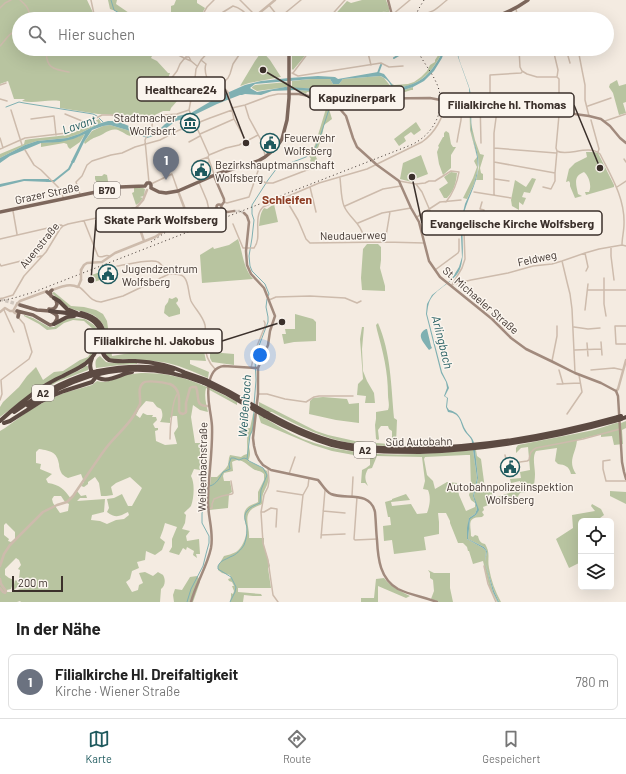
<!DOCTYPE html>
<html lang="de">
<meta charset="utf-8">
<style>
:root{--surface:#fff;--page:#f2f2f2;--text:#222;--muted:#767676;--line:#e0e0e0;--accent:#1f5a5e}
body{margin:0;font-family:Barlow,sans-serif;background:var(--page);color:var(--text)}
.controls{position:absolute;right:12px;bottom:12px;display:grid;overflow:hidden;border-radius:6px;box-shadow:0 4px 16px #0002}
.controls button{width:36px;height:36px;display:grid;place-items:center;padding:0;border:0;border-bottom:1px solid var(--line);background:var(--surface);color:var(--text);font:20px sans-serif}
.scale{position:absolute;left:12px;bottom:10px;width:51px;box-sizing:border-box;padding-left:4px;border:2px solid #3b302b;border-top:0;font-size:11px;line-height:14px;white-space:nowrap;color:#3b302b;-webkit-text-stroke:3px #fbf5ee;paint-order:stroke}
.you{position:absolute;left:260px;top:355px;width:14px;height:14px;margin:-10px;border:3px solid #fff;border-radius:50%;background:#1a73e8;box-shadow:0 0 0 6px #1a73e833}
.badge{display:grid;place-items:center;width:26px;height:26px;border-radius:50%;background:var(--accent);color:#fff;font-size:13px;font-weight:700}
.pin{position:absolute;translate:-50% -33px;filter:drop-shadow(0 1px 2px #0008)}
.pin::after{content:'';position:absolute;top:21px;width:14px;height:12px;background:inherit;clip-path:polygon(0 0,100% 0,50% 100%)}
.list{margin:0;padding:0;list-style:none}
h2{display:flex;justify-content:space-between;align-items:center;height:52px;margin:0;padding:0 16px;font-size:17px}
h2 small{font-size:13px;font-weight:400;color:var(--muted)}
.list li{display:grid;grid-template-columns:26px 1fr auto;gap:12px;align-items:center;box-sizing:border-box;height:56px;margin:0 8px 8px;padding:0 8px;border:1px solid var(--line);border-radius:6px}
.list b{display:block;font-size:15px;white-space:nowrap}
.list p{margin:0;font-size:13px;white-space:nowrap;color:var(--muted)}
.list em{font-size:13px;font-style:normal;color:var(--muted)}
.icon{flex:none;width:22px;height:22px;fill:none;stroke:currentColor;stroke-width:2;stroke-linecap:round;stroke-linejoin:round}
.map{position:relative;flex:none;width:626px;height:602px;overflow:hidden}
.search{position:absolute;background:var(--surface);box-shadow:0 4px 16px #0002;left:12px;right:12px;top:12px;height:44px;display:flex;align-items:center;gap:10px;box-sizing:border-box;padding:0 14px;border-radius:22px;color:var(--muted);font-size:15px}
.sheet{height:116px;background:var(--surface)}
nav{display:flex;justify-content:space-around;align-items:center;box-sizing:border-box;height:56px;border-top:1px solid var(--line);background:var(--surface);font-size:11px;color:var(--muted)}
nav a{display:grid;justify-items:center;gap:2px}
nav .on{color:var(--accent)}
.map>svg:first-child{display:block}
.green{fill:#b8c4a0;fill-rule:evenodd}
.water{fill:#7fb0b2;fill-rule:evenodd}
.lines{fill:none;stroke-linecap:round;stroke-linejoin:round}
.stream{stroke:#7fb0b2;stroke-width:1}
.canal{stroke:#7fb0b2;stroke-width:2}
.secondary-tunnel{stroke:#cfc6bd;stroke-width:2.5;stroke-dasharray:2.5 1;stroke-linecap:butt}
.primary-tunnel{stroke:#cfc6bd;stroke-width:3.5;stroke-dasharray:3.5 2;stroke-linecap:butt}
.minor{stroke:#cdbbac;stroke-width:1.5}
.tertiary{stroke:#cdbbac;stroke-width:2.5}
.secondary{stroke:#a18a7d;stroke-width:2.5}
.primary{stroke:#7d675c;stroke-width:3.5}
.motorway{stroke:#5c4a42;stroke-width:4}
.rail{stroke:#3b302b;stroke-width:1;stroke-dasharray:1 3;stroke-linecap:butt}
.minor-bridge{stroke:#cdbbac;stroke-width:1.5}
.tertiary-bridge{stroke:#cdbbac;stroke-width:2.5}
.motorway-bridge{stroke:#5c4a42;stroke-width:4}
.labels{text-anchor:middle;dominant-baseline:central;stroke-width:3;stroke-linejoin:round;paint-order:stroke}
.shield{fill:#fbf5ee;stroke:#756b66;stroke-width:1}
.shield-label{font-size:10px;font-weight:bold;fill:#3b302b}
.poi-label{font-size:11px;fill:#3b302b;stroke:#fbf5ee;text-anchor:start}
.street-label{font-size:11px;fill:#3b302b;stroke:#fbf5ee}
.water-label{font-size:12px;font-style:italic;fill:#1f5a5e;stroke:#fbf5ee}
.neighbourhood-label{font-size:12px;font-weight:bold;fill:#8c3b22;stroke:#fbf5ee}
.leader{fill:none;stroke:#3b302b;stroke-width:1.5}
.callout-dot{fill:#3b302b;stroke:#fbf5ee;stroke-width:1.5}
.callout{fill:#fbf5ee;stroke:#3b302b;stroke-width:1.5}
.callout-label{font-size:12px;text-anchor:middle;font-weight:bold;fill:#3b302b}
</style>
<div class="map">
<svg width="626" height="602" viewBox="0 0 626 602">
<rect width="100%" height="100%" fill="#f4ebe1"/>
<path class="green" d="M0,0H87L96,19H19V49H116L122,52L125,49H140L152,56L151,58L157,61L168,73H170L166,84L176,92L178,100L171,108L170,111H163L155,115L147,116H132L98,114L60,108V101C47,99 35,104 22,101L25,99H14L8,81L0,84Z
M108,0H117L116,4L132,15L134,19H126C123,13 115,11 110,9Z
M176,0H197V3L205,8L199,19L191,15L187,18L180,12L177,19H171V6L174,5Z
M362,0H386L389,8V10L359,19H331L347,1L351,3Z
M389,10L390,16L389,19H362Z
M293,49H296L297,52L309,51L293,70L292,69V54Z
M441,49H444C437,63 427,80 410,85C405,87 400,87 395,88L391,83L394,85L408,84L414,82L421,77L427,71L430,65L435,62V60L439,54Z
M262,51L270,60L281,77L249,83L240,86L255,61Z
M380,76L384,78L392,88H375L363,89L357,92L338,93L322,89L292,88V81L311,79H330L333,84H339L343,79Z
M617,80L619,86L626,84V102L623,103L626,113L619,115L613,93L609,87L610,84Z
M287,82V87L257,91L252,88V87L255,85Z
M413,87V90H411L405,92L364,93C360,94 358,95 354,96C348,98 341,95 334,95L333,97H331V94L307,92L306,94L297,90L326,92L335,95L359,93L370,90H404Z
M469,92L471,129L477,157L478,168L474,184L467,199L463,198L473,178L477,167L474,161L477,157L470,130Z
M470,93L472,94V97L471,99V123L475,140L480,154L484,155L480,168L481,173L483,174V180H476L479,167L478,157L471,129Z
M328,102L331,103L329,109L332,119L324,125C323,134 320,142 317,151L314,152L319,164L313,167L310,160L311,159L308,154L312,151L315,145Z
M99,119L101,123L98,124L79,134L67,138L37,141L25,145L0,158V154L24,144L25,140L31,139L68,135Z
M416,122L421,130L414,135L411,132L404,137L406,141L399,146L394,139Z
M110,125L127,130L139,135C127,138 128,134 118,130C110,128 106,133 99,136C93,138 91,139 85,144L84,142L92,131L103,126Z
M446,131L449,133L451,144L453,147H456L451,155V168L443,175L439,164L437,152L439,147L438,146L443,137H444V133Z
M85,134L80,142L70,149L68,147L67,144L64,143L41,147V143C57,142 70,140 85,134Z
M586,152H594L598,153L614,185V187L586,195L585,192H589C592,186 589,176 584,172C573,176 576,184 578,194L582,196L575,198L570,186V183L569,181L566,182L569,169L575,163L587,157Z
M421,155L428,174L415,179L413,173L409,176L412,182L400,179L403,163Z
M451,172L457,173C456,183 454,191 447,198H444L439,189L448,183L444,177Z
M104,174L107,175L109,187L99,189L95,179V176H102Z
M532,178L536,179L530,193L524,192L522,197L526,198L523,205L519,202V210L512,206L511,200L515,180L526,187Z
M134,187L143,188L145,189L144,196L140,197L143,198L139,203L136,205L132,193L134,192Z
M274,204L278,222L259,226C260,219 260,213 264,208L267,209Z
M238,239C243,253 243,268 253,279L202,283L200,255L213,247L214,249L229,245Z
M367,244H378L381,247V260L380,268L385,286V291L362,290L361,278L363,249Z
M100,272H101L103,277V279L91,283H89L87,278L89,276Z
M54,292L71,306L84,307L96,310L103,314L107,321L112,356L130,353H145L152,349L159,352H173L186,332L182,345L191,346L198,341L199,339L194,337L195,332L204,331L203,346L206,361L190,360V364L209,372L208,378C194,372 176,364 162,362C150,361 139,360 128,359C122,359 115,361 109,358C100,354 105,346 106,339C107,334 105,326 101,322C92,309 80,314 68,307C62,304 57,298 52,293Z
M176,297L178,299V301L176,303L180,309V314L169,317L164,313L165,306L168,302L169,298L172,299Z
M295,314L313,319L316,322V341L294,342L284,344L282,334H286L285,329H295Z
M24,315L33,318L49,327H54L63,320L72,318L85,319L94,325L97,329L99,337L97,345L89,359L81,365L44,384L0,417V407L3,402L19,387L27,376L36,367L43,380L54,372L63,371L80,360L88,357L90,354L89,352L96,340L93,329L84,321L73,320L64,323L56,329L47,330L39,324L24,316Z
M378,323C391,353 391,386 394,418L397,420L396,444L390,442V441L392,439V431L389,429L388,426H381L378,430L379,439L378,440L376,439L375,425L376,419V412L388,410C390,405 388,400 388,395C388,371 383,352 377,330L376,325Z
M362,327H364L362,349L363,371L367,381L374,393L375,403H365L366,396L357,395L358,384L363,379L360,339Z
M210,352L234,354V365L212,362L210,358Z
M100,356L106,362L111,363H137V364L120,365L96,368C95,362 95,359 100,356Z
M86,366H88V370L57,382L42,391L41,390L61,378L80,370Z
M141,373C178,372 206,385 237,402V405L206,388C204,396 206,404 208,412L200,410L193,405L191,417L195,443H200V470L194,469L191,476C195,483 194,498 191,506C189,508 186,511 184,513L186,515L185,523L182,529L190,531L186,536L187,541L199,539L200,554H196L197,558L193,555L194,551L187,547L186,550L183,548L179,555L169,552L172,547V539L177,527L165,523L163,530L160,538L165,542L162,550L155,555L146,551L145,560L137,562L139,568L132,571L130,579L126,582L132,592L138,590L139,585L143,583L139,573L145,572L153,576L158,572C158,572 163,575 163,575C166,580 165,586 161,589L160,602H21L20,601L17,602H0V431L5,428L30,410L48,400L64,393L92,385L97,381C108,384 112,379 122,376C128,374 135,374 141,373ZM146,401L153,402L157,407L161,409C163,414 163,417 160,422L170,423V418L173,416H177L178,427L174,433L177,444L165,445L156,441L155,431L158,430V428H155L153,424L157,420L156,417H152L153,415H147L143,413L140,418L136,415L139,409ZM39,449C51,451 57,452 59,464C59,467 60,471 62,474C64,476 66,477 68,478L81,474L84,482L81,486L84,487L88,484V482L95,477L99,483L101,496H106L113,495L111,487L116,483L130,477L142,488L132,506H128L122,494L114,498L107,499L109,508L107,512C116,519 120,516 128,512L129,515L124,519L116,520L107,524L100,521L91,520L92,515L104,512L105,499L77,501L80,498H87L86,495L81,496L77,491L71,499C64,489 60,485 48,483L46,479L52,474L40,469L41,464L36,463V452ZM54,496H61L65,502L69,504L68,511L60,513L53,503L52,499ZM6,523L15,532V538H16L11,542L8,541L9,539L4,535V525ZM16,558L19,560L21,565L18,569L20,570L19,579L16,581L15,580L14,585L12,590H14L17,587H19L20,589L12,592H7V590L11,589L14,580L9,578L5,575V569Z
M323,397L347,399L349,404L359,403V423L336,420L309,414L310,401L313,398Z
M259,402L316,431L328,435L355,441L388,444L387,446C377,445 366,445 356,444C326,440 298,426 272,412H269L259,406Z
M256,413C255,419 255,425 253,430C252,433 250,436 249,439C247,448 253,451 248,461L257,465L267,471C270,483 267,484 263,494C262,497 262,501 262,504C258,506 252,508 250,511C244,518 250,529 249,538H264V546L270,566L268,568L271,588H238V592L261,594L262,596H253L244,595L243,602H230L231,597V593L233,594L234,591L232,586H234L232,582L229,581L228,579L231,578L230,575L222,573L218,570V566L224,556C228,555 232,554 236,552C243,547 248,535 246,526C245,520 242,513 247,508C250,505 255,504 258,502V492L264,480V474C261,471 259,471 255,470C248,466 241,456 232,462L233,471L224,473L223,476L224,481H230L232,492L229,494L228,508L209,510L208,501L211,477H217L226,468L228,465L229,458L230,455L241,457L244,455L247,454C248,448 246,441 248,434L246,435L245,437L244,435L245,433V429L250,428L253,414Z
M258,414C273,423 287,432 303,439C357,460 417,455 473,450L477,478L473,496L477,509L475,514L469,518L467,539L483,548L486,551L485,562L493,592L498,602H497L489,586L483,561L473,564L469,551H468L467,547L463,543H458L450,523V521L446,513H438L439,522V534L424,537L426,550L394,554L392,540L384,541L383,526L391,525L390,517H388L385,502L392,500V499L406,494L410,500L391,502L392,506L411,504L417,514L427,513C430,505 431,497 428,490L423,489L425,481L422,457L377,456L372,468L368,469C364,476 365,480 368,486L365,483H361L362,470L366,468L370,465V458L332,451L313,445L261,423ZM466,455H470L471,488L469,495L471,500L475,503V507L466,511L459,495L457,483L447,482L435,489L433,481L427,475L424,459L425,457Z
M626,421V428L622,430L623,444L614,445L612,436L601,437V434L577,440C576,454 567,460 576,474H571C569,466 565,465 558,464L555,461L557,448L536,451C532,457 535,467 535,474C535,479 534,485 533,491L520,493L517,498L508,505L504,498L493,501L491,504L483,507L484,510L482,512L484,515L482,517C466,517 471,525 471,536L473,537L475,535L478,536C479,540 480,543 485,544C491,554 487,558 489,568C491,580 495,591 501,602H499L494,591L485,562L487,551L484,547L468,539L470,518L476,515L478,510L474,496L478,478L475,450H476L477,456L481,459L485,489L491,488L493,498L522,489L520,481L511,483L510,479L521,478L520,472L530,470L528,447L521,448L516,453V448L518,445L564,436L594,430L616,423H621Z
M610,491L626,492V504L610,496Z
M592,504L601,509L604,515L600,518L601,521H581V562L569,568L556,539L573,528L572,515L595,511L591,506Z
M428,570L434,573H450V588L453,602H439L431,599L434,591L433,580L430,578V573Z
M197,576L200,580V582L193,602H174L173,595L175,589L182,590L190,577Z
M384,578C391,587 400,591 410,596L406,598L378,586V602H361V598H374L376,579Z"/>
<path class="water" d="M444,49H445L442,58L434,71L424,81L413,87L404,90H370L349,95H335L326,92L296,90L272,91L261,95L245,94L242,95H240L217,104L190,117L176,121L157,135L147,138L127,130L110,125L103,126L92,130L84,142L74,163L71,162L85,134L73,139L60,142L41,143L10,156L0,163V158L25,145L37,141L67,138L79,134L98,124L108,121H117L148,134H155L171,118L178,116L191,113L218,97L245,85L261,81L289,78L318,76L335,77L338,79L378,72L384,74L395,88C422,85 432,73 444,49ZM380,76C386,78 390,82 392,88H375L363,89L357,92L338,93L322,89L285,87L257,92L250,88L255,84L311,79H330L333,84H339L343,79Z
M456,49H457C458,56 460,63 463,70C465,76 468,83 470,90C473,104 470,118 472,132C474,144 480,156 478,168C477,186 466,200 463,218C461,234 465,251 461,266C457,281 440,286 432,297C428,302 428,308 427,314L442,372L447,382L449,388L445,396L448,398L447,407L449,410C461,413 461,421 465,429C468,435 473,437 474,443H472C472,438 469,437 466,433C459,424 463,414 448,412L446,407L447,398L444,396L447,388L446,382L441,373L426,314L427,304L432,295L451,280L459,267L462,257L461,236L462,216L465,204L474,184L478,168L477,157L471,129L469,88L458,57Z
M24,179H49V182L24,181L0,187V184Z
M426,329H427L431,346L432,348L429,350C424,343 415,335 426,329Z
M473,450H475L478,478L474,496L479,510L476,515L470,519L468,539L484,547L487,551L485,562L494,591L499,602H498L493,592L485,562L486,551L483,548L467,539V528L469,518L475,514L477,509L473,496L477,478Z"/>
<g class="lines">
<path class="stream" d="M111,0L114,10L126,17L127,19
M6,107L19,102L24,103L93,114L97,116
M99,118L103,122
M268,296L269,294L265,284L252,271L250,266L249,256L252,238L254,220L252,214V205L268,180L277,168L306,157L314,151L320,137L334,94
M254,405L256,380L255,359L257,351L268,322V317L266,307L267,299
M210,486C217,484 220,477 223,472L230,469L229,464L231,458H234L239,460L244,458L247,459
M187,602L191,589L203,566L206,554L209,543V536L202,523V513L206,499L207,488
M230,602L235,592L236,587L231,577L218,569V566C221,560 225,560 230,557C236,555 241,550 244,545C246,540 247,535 247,529C247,523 242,517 247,511C250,507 255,505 260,503L261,490L267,475L263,468L249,461L247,459L250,435L252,431L253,426L254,412"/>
<path class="canal" d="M394,58L409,49
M378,73L381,65
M47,181H54L69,169L73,161"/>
<path class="secondary-tunnel" d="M234,211H240L244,213"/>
<path class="primary-tunnel" d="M0,299L20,305"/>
<path class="minor" d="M20,0C28,7 29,9 30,19
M91,0L94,14L97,19
M240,0L256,16
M269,5L280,19
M0,8L5,3L11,0
M516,9L517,14V19
M133,15L145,19
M392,15L410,0
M420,16L421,14C434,13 437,8 447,0
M279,18L301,0
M200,19L207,7L214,0
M212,19L233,6C241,8 245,13 251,19
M272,19L277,15
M328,19L345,0
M0,46C7,39 8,33 19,30
M46,49C47,52 46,56 47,59C49,70 60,70 69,72
M163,49L173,52L184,58L191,61
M367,49L371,65
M519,49L520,67L522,71L527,74L537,77H557
M553,49L558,70L557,77L559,79V115L556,148L557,151C567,157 589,144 600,154C611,176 625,198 624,224C624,231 622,238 622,245
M566,49L570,63
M578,49L582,70L585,85V100L589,116
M186,57H189L191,61L197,66
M201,60L206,64C203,71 209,86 214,92
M292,73L298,76L381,63L389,67L403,66
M293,73L311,49
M167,84L177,71L180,64L184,59
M221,84L228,92L234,119L246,141
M0,85L6,83
M212,90L224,82L228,78L230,74L233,64L243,49
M0,99L7,101
M490,100V75L521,73L522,72
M480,101L481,143
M245,105L249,118L261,140L265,155
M588,106L611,98
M232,108L245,105L269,96L278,94H289
M11,110L22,145
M189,110L209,155L208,157L214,174
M189,110L195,78L196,69L201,60L211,49
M65,114L87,123
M31,119L54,116L56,135
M591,120L599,149L598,152
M605,121L626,114
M200,134L234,119
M0,138L3,148
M189,142L200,136
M457,142L458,136L461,120L462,102
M494,148L556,153
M0,149L25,138L67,133L102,115H110L133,117L153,116L177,114L189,110
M25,150L34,165L41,170L59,188L64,199
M209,155L226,148L239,145L258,135
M624,159L626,162
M494,162L555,173L557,151
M196,168L209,162
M255,177L266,183H273L320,165
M340,178C341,186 341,199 344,206C349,218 361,223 363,235
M495,179L509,181
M201,181L194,164L195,162L208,157
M399,181L416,184L425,183L429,181H435L451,171L459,172C457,184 454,192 446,202
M199,182L207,201L209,210
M149,183L145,140L152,126L153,117
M151,184L172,174L178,191
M416,184L422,192L434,220
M310,187L316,212
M543,187L551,189L555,181V173
M617,187L626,181
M474,192L511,198
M80,194L76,182L82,176L87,165L92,161L111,155L122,153L135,147L160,140L177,131L210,118L232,110
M494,195V133L496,118L499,103
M285,198L298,220L306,239L310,243L385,242L424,243
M224,202L227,203L249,197L259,168V162
M345,206L383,189L401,186
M13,211L17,234
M417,217L440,202L461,200
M84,221L98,256C102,259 105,254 109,256
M358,223L382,213L411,208
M233,224L243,248H254C263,237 252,218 263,207L319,183L367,169L422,142C436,132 443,118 446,101
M464,232L475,231L487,220L483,215L484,210L480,209L482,202
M0,239L61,225L63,226
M385,242L390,212
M611,247V256L614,280
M585,253L588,267L586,271
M562,261L567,282L570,294L572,309L575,373
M0,264L1,266L41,256H42
M117,266C125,265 152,258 158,262C162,264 166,271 169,274
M435,270L458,253L459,251V239
M604,278V304L606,316
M451,285L471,280L508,273L533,266L552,264L562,261L585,253L599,249L622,245L626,246
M452,285L462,268L465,259L464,232L466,214
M79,287C87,292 90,302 101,302L123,296L169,274C174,274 180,273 184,277C189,282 188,293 191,301C195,309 203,316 205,325C206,330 205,333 205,338C204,350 207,361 215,369
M588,290H626
M0,299L13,295L24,276L46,252L60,229L63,226L68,224L111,215L133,208H136
M269,300L276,297L310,296L345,298L357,303L361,301
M4,310L14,332
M585,310L588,284
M626,326H615L616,344H626
M574,327L588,329L600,328
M601,342L602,355
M587,343L588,356
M575,350L601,349
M552,361L557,336V326
M251,368L255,351L265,326V323L264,321
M559,370L563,384
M591,370L614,368L623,370
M557,384L580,383
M258,394H267L285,399L306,402L314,397L319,396H353
M0,400L2,394L1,380L29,359L32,352L24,324L17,316L16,313
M567,414L582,392L579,375
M170,439C170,428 172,399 178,393
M505,455L507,464L527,461L529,460C530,454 530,451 536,448L583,439L620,429
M610,460L603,461V469L606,481H626
M268,468L269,481L268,487L264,495L261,512L263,543L268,560L273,595L278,602
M289,474L295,457
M277,491L303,495
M352,496L353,477
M357,497L354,539L355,540L377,539
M208,509L212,508V504L214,499L222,496L232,494L233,493L231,481
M323,511L345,513
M262,512H264L271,508L277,509L276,527
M299,532L303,495L308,486L309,478
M321,535L345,534
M321,538L325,490
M484,566L488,584L496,602"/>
<path class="tertiary" d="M252,19L275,0
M178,191L189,220
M144,241L137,220L135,212L136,208L143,200L147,190
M81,270L84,265L87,263L102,262L115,253L155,237L170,227L217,208
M52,290C61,287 69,283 78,287L81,280
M13,311L17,304L20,301L47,291
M0,312L5,308L10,311H13L15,313L17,312V310
M616,391L618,389L626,360
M0,566L4,554L10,545L43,512L57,505L67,502L73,496C84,480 95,463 106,448C115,436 127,427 134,415C136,411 139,407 140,404C141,397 137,388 143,383C148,379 164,383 170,384C181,389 179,400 179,411L180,413L183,414L185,413L186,412V403L190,388L192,387H196C200,397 194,407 209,406
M0,579L1,584L6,591L5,593L3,592L0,588"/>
<path class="secondary" d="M388,0L393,19
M289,94H299L333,101L346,116L353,138L357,147L377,165L399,181L411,208L419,222L429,261L440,277L492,319L511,338L526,349L553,362L575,373L601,383L616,391L618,396L622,462L624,472L626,479
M333,101L347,99L430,98L446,101H469L490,100L511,107L546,110L589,116L601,119L610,126L620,138L626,143
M214,176L224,199V202L221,206
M216.5 207a2.5 2.5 0 1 1 5 0a2.5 2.5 0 1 1-5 0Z
M221,209C225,213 229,212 234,211
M244,213L247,216L249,222L246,251L247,265L251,274L264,288L275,316L270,331L268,345L258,368V394L253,438L254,446L256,454L259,460L263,465L271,470L318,480C322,484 325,491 331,494C345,500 370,490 375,512C376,522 376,531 377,540C378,559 380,579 398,589C410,595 424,597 437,602
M191,602C196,583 207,567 211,548C214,532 208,518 208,502C208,477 213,451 212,426C211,410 206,400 209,383C211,375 214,367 224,366L258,368"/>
<path class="primary" d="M413,19C423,17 433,16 443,16C457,17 470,20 483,19C500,17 514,10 528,0
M145,186L147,183H150L151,185V188
M151,188L159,192L166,193L178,191L217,174L258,161L265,157L276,148L282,139L287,120L289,98V49
M0,212L120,187L145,186
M47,292L56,300L57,304C56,308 53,310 49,309
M51,296L50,292L52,290
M17,311L33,315L50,325L54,324L57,319V316L55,314L50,311L37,310L20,305
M18,317L19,313L21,312"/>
<path class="motorway" d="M54,298L59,301L67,309L77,313
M81,313C93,316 104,323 104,337C104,342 102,348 103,353C104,356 106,358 109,360C115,362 128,361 135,361C152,362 169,365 184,372
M54,324L67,317L74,316
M92,358C90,363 89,369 93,373C103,387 119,374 132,372
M98,371C123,366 148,365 173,370
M183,372L206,380
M99,374C136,366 169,369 204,383
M28,406C48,393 68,383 90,376
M14,412C39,395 61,382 90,373
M267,413C290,426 313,437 339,443C366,449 393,449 421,448C488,447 553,435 618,417
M265,416C287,428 308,438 332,445C360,452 391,452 420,452C487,450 553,438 618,420
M621,419L626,417
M0,421C13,409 27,398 41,388C48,384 55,379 63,376C70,372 78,369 85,364C97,355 109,331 92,320C82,313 62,313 50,311
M4,423L10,421L40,402L52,396L64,391L92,382L96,377"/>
<path class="rail" d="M415,19L418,10L424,0
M151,242L166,232L174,228
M0,301L14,298L34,292L411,145C435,134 448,107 436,82C431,71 422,61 417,49"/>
<path class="minor-bridge" d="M184,59L186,57"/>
<path class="tertiary-bridge" d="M81,280V270"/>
<path class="motorway-bridge" d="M90,373L98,371
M90,376L99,374
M206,380L228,391L267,413
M204,383L227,394L265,416
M618,417L621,416
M618,420L621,419"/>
</g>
<defs>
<symbol id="museum-ring" viewBox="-11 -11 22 22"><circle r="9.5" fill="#fbf5ee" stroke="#1f5a5e" stroke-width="1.5"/><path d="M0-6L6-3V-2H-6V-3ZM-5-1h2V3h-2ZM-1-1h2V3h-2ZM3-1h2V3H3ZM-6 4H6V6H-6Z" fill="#1f5a5e"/></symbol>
<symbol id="civic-ring" viewBox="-11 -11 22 22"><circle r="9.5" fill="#fbf5ee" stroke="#1f5a5e" stroke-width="1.5"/><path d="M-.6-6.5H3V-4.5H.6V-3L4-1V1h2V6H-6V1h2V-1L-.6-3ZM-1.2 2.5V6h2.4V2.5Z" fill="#1f5a5e"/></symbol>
</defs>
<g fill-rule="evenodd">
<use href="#museum-ring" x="179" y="112" width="22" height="22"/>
<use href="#civic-ring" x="259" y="132" width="22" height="22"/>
<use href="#civic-ring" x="190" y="159" width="22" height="22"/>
<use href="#civic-ring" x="97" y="263" width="22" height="22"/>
<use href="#civic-ring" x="499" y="456" width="22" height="22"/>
</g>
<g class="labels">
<g class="shield">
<rect x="94" y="182" width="26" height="16" rx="3"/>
<rect x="32" y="385" width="22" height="16" rx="3"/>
<rect x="354" y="442" width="22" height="16" rx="3"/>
</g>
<g class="shield-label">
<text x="107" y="190">B70</text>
<text x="43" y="393">A2</text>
<text x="365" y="450">A2</text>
</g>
<g class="poi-label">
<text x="176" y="117" text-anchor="end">Stadtmacher<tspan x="176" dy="13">Wolfsbert</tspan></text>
<text x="284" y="137">Feuerwehr<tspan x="284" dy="13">Wolfsberg</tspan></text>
<text x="215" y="164">Bezirkshauptmannschaft<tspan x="215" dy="13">Wolfsberg</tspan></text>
<text x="122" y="268">Jugendzentrum<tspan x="122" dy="13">Wolfsberg</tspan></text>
<text x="510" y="486" text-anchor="middle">Autobahnpolizeiinspektion<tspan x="510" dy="13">Wolfsberg</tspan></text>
</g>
<g class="street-label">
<text transform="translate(47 193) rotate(-12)">Grazer Straße</text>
<text transform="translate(353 235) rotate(-1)">Neudauerweg</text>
<text transform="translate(39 245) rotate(-51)">Auenstraße</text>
<text transform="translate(537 258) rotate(-12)">Feldweg</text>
<text transform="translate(481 300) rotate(41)">St. Michaeler Straße</text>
<text transform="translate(419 441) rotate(-1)">Süd Autobahn</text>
<text transform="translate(202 467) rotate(-89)">Weißenbachstraße</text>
</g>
<g class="water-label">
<text transform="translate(79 124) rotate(-19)">Lavant</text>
<text transform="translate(443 342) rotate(76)">Arlingbach</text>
<text transform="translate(244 406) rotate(-86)">Weißenbach</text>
</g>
<g class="neighbourhood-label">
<text x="287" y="199">Schleifen</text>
</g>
</g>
<path class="leader" d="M246 143L225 89M263 70L310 98M600 168L574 105M91 280L96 220M412 177L422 223M282 322L222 341"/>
<g class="callout-dot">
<circle cx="246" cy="143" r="4"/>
<circle cx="263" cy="70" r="4"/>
<circle cx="600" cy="168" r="4"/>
<circle cx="91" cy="280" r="4"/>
<circle cx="412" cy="177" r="4"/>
<circle cx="282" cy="322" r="4"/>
</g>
<g class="callout">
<rect x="137" y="77" width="88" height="24" rx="4"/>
<rect x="310" y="86" width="94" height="24" rx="4"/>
<rect x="439" y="93" width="135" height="24" rx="4"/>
<rect x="96" y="208" width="130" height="24" rx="4"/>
<rect x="422" y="211" width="180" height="24" rx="4"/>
<rect x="85" y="329" width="137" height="24" rx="4"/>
</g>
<g class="callout-label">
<text x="181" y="94">Healthcare24</text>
<text x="357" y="102">Kapuzinerpark</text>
<text x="507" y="109">Filialkirche hl. Thomas</text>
<text x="161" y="224">Skate Park Wolfsberg</text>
<text x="512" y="228">Evangelische Kirche Wolfsberg</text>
<text x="154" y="345">Filialkirche hl. Jakobus</text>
</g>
</svg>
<div class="controls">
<button><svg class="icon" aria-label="locate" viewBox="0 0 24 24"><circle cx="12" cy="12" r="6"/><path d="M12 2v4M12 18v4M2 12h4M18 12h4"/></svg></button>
<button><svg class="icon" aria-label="layers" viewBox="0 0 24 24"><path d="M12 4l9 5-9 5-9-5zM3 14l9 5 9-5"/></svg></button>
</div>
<div class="scale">200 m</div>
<div class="you"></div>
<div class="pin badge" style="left:166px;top:180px;background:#6b7280">1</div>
<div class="search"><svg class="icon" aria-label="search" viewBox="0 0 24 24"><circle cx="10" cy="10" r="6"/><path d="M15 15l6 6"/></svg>Hier suchen</div>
</div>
<section class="sheet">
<h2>In der Nähe<small></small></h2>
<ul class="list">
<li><span class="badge" style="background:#6b7280">1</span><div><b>Filialkirche Hl. Dreifaltigkeit</b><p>Kirche · Wiener Straße</p></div><em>780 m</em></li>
</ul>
</section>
<nav>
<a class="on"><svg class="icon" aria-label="map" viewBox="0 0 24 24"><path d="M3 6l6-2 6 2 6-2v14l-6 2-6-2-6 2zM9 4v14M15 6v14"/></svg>Karte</a>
<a><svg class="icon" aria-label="directions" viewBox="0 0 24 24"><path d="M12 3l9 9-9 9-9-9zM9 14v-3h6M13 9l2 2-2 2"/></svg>Route</a>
<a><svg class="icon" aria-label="saved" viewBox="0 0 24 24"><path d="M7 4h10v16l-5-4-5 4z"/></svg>Gespeichert</a>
</nav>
